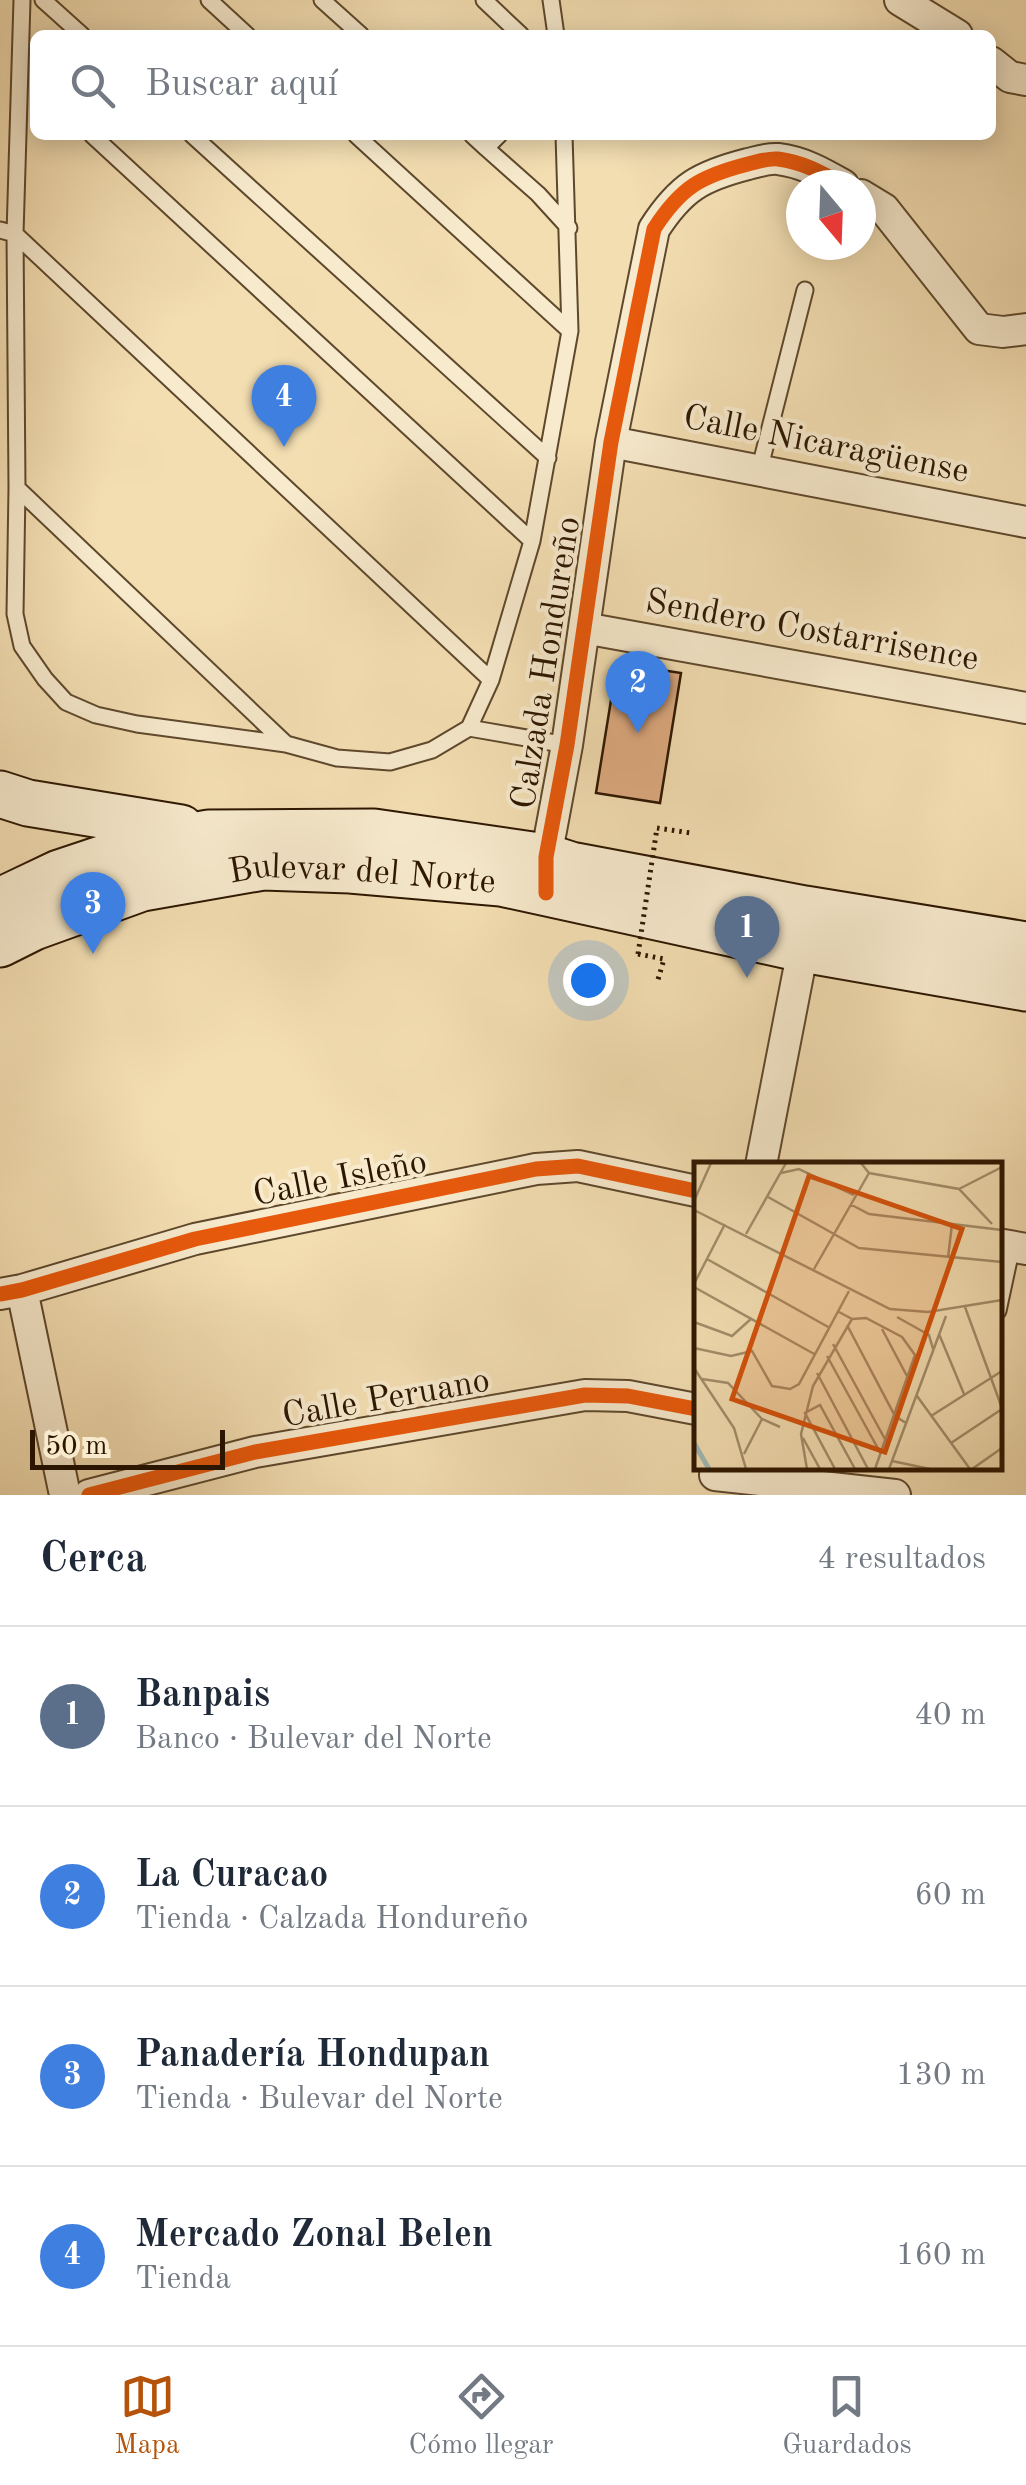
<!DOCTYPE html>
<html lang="es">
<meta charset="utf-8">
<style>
:root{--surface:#fff;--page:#f2f2f3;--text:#1f2937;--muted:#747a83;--line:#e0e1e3;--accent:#b45309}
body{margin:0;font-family:"Old Standard TT",serif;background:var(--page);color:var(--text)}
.compass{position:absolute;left:786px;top:170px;width:90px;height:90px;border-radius:50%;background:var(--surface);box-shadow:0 5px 25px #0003;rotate:161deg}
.scale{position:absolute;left:30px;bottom:25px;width:195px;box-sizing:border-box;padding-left:10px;border:5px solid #2d1600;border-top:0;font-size:28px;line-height:35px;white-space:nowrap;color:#2d1600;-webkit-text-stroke:8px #f7eacd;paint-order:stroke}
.you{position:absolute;left:588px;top:980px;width:35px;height:35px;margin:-25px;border:8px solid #fff;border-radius:50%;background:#1a73e8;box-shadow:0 0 0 15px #1a73e833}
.badge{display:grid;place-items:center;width:65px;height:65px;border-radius:50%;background:var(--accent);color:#fff;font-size:32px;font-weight:700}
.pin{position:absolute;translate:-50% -82px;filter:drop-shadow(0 2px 5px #0008)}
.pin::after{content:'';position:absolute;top:52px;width:35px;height:30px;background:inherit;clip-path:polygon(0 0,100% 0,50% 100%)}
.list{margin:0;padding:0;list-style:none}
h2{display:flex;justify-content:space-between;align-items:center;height:130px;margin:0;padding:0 40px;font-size:42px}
h2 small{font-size:32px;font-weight:400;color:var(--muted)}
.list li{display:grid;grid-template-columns:65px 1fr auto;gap:30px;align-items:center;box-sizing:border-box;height:180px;padding:0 40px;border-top:2px solid var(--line)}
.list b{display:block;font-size:38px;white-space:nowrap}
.list p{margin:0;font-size:32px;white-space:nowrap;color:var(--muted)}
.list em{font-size:32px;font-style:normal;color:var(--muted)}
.icon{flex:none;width:55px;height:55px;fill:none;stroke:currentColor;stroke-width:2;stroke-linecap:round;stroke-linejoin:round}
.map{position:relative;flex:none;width:1026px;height:1495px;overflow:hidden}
.search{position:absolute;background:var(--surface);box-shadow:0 5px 25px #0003;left:30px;right:30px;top:30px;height:110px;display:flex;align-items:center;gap:25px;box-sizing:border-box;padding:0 35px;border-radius:15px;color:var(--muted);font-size:38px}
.sheet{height:850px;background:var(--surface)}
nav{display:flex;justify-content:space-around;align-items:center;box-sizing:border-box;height:140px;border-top:2px solid var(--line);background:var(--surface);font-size:28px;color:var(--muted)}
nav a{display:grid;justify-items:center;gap:5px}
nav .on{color:var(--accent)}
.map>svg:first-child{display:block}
.building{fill:#deaa80;stroke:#2d1600;stroke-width:2.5}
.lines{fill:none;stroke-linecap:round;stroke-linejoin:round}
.lane-casing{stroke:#5e482c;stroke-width:19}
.street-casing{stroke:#5e482c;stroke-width:34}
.secondary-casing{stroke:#2d1600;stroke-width:49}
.path{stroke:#2d1600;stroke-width:5;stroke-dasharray:2.5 5;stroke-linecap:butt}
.lane{stroke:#f7eacd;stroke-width:15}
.street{stroke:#f7eacd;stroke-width:30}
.secondary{stroke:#f7eacd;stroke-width:45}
.path-bridge{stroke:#2d1600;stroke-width:5;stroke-dasharray:2.5 5;stroke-linecap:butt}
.cycleway-casing{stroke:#f7eacd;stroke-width:21}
.cycleway{stroke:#e8590c;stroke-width:15}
.labels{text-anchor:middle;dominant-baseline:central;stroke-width:8;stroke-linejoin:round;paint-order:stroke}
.street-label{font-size:35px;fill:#2d1600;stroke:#f7eacd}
.inset-river{fill:none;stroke:#9fbab6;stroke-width:5}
.inset-road{fill:none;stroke:#a48e6b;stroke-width:2.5}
.view{fill:#d5520b;fill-opacity:0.15;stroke:#d5520b;stroke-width:5}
.inset-edge{fill:none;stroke:#2d1600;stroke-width:5}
</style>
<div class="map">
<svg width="1026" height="1495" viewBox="0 0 1026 1495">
<rect width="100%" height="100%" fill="#f3deb2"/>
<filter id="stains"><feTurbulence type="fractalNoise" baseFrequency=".002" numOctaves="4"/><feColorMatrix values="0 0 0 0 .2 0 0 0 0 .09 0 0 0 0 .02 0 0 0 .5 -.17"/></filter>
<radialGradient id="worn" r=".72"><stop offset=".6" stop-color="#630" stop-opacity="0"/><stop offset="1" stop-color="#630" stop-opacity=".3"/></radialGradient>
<path class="building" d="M617,663L681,673L660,803L596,793Z"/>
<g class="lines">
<defs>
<path id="lane" d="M22,0L15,234L17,488L15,614L22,646L45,679L66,702L96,715L137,724L286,744L337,758L390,762L432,750L469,728
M43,0L82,35
M209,0L247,35
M322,0L361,35
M484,0L521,35
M551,0L556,35
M92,135L532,541
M192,135L548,458
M356,135L570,331
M472,135L486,148L499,135
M564,135L570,331L532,541L491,680L469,728L567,745
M486,148L538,194L569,228
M0,230L15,234L491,680
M759,471L805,290
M17,488L286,744
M998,1311L1012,1246"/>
<path id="street" d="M900,0L957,35
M991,62L1010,77L1026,80
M861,195L884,209L979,329L1003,332L1026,329
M611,442L1026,522
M584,628L1026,708
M546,875V857L567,745L611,442L654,229C681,187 701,176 748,164C757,162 768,158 778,159C803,162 822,173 843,185
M761,1165L803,949
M998,1244L1026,1249
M22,1290L65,1495
M0,1294L22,1290L195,1239L536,1169L578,1166L696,1191
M715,1475L895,1495
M89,1495L255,1452L585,1395L628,1396L696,1409"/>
<g id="secondary">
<path d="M0,794L28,803L181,828"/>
<path d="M0,901L59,873L140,846L208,833L374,832L546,857L571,865L805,909L1026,945"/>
<path id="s1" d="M0,944L34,927L142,888L263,867L350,870L501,883L803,949L1026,988"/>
</g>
</defs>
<use href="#lane" class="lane-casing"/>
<use href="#street" class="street-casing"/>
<use href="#secondary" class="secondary-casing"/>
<path class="path" d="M657,828L691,833
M638,954L664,959L657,983"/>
<use href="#lane" class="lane"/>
<use href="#street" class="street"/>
<use href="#secondary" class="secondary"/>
<path class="path-bridge" d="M638,954L657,828"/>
<defs>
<path id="cycleway" d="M546,893V857L567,745L611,442L654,229C681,187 701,176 748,164C757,162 768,158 778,159C803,162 822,173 843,185
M0,1294L22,1290L195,1239L536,1169L578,1166L696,1191
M89,1495L255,1452L585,1395L628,1396L696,1409"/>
</defs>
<use href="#cycleway" class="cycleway-casing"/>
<use href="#cycleway" class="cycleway"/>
</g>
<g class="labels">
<g class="street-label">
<text transform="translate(826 445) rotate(11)">Calle Nicaragüense</text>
<text transform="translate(812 631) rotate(10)">Sendero Costarrisence</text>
<text transform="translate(547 663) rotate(-81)">Calzada Hondureño</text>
<text stroke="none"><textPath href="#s1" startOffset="375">Bulevar del Norte</textPath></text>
<text transform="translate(340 1179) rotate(-11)">Calle Isleño</text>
<text transform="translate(386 1399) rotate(-10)">Calle Peruano</text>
</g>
</g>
<g transform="translate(694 1162)">
<rect width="308" height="308" fill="#f3deb2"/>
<path class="inset-river" d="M0,281L15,307"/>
<path class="inset-road" d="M167,1L175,11L265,27L298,62M87,11L105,7L160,33M265,27L308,5M74,35L165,86L308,100M0,39L17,1M156,42L175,52L308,68M0,48L196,147L234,150L308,138M52,72L92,1M254,96L258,62M13,97L136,166M120,107L175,11M0,122L31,62M0,125L122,193M271,145L308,246M203,155L235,173L239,187M158,157L172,156L208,175L221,193L181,307M0,160L38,174L58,156M153,163L201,254L212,261M188,167L214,216M245,172L270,232M139,182L192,279M0,186L37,194L58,189L78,224L96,227L105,222L155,129M133,194L187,292M0,206L40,266L52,307M123,211L174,307M8,217L34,221L68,257L86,265M223,234L276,307M237,254L308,209M109,276L126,307M257,281L308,247M50,292L68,257M198,299L236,307M113,307L107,272L119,224L158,157L145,150M141,307L111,251L126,243L161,307M195,307L252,154M278,307L308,286"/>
<path class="view" d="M115,14L268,67L191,290L38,237Z"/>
<rect width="308" height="308" class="inset-edge"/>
</g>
<rect width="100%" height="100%" filter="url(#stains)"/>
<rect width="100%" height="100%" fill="url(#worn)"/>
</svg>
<svg class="compass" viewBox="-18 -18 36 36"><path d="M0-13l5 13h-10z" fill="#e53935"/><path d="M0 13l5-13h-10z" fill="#747a83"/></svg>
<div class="scale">50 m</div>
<div class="you"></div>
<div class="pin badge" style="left:747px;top:978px;background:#5c6f8a">1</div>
<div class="pin badge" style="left:638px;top:733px;background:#3f7fe0">2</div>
<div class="pin badge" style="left:93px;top:954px;background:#3f7fe0">3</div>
<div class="pin badge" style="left:284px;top:447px;background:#3f7fe0">4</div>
<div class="search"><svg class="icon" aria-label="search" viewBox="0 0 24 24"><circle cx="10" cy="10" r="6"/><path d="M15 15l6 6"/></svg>Buscar aquí</div>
</div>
<section class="sheet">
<h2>Cerca<small>4 resultados</small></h2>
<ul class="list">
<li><span class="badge" style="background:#5c6f8a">1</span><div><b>Banpais</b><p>Banco · Bulevar del Norte</p></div><em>40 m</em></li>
<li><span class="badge" style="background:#3f7fe0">2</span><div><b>La Curacao</b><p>Tienda · Calzada Hondureño</p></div><em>60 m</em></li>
<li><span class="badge" style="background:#3f7fe0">3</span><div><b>Panadería Hondupan</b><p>Tienda · Bulevar del Norte</p></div><em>130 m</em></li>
<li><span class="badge" style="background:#3f7fe0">4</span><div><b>Mercado Zonal Belen</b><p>Tienda</p></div><em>160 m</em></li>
</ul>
</section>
<nav>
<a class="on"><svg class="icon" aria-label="map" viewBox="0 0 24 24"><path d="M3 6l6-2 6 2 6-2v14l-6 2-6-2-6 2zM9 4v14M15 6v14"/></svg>Mapa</a>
<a><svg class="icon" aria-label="directions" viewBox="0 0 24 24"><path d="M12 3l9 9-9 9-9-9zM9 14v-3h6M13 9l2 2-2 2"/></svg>Cómo llegar</a>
<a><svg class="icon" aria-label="saved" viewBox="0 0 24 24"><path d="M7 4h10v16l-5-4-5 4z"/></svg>Guardados</a>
</nav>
